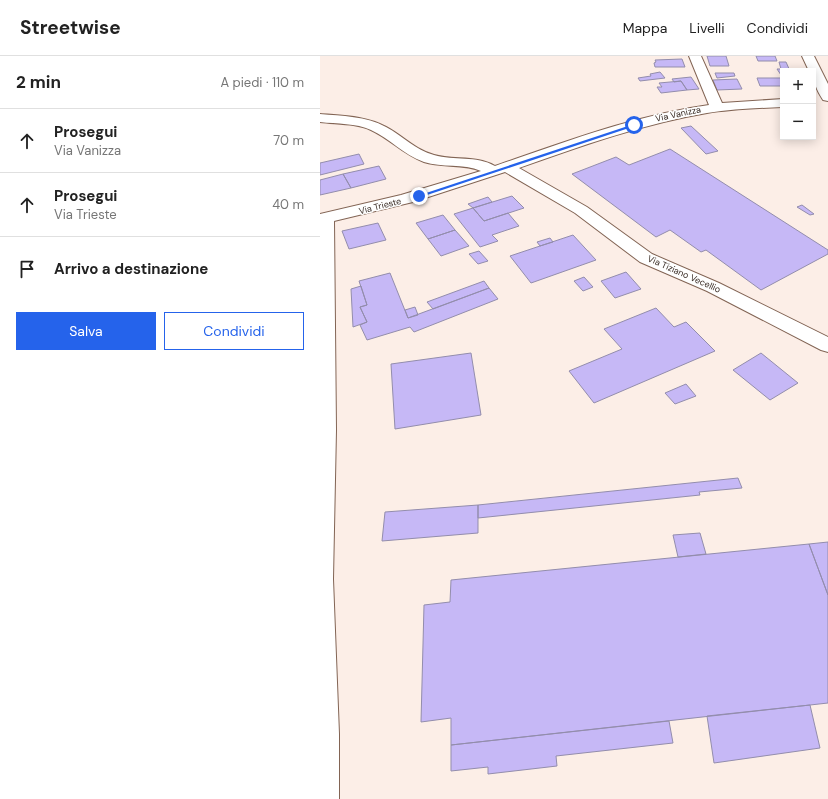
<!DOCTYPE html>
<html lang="it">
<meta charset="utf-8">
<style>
:root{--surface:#fff;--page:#f2f2f2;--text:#222;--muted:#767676;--line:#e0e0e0;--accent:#2563eb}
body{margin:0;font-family:"DM Sans",sans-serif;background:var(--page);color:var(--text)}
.controls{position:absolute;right:12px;top:12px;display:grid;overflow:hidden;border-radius:0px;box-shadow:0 2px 10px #0003}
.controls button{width:36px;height:36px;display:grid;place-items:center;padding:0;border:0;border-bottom:1px solid var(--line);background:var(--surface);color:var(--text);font:20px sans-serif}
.stop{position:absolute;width:12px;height:12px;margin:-9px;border:3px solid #2563eb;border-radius:50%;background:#fff}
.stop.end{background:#2563eb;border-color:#fff;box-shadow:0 1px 4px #0008}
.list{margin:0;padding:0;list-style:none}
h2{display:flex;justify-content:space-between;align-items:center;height:52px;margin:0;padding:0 16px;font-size:17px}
h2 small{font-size:13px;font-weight:400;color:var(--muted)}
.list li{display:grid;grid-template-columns:26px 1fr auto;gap:12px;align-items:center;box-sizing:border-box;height:64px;padding:0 16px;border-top:1px solid var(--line)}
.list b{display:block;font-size:15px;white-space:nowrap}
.list p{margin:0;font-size:13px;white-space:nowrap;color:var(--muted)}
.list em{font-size:13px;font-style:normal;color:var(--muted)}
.actions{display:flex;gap:8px;padding:12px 16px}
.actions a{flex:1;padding:9px 0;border:1px solid var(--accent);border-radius:0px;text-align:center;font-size:14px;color:var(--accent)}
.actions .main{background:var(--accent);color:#fff}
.icon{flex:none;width:22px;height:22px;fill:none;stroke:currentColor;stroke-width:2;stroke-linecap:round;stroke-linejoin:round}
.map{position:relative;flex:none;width:508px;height:743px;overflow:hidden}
header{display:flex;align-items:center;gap:24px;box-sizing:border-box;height:56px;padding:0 20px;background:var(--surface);border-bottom:1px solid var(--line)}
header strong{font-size:19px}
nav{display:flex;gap:22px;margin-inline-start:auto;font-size:14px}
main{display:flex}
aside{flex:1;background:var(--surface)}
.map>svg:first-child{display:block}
.building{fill:#c6b8f6;stroke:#938dac}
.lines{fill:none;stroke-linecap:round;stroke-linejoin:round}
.minor-casing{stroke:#826454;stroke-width:2}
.minor{fill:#fff;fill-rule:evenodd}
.route{fill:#2563eb}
.labels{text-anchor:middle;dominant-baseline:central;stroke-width:3;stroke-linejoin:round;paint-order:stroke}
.far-street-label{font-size:9px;fill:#3b2e27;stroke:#fefefe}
</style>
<header>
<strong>Streetwise</strong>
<nav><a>Mappa</a><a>Livelli</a><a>Condividi</a></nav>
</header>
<main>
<aside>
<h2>2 min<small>A piedi · 110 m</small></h2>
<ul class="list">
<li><svg class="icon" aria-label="ahead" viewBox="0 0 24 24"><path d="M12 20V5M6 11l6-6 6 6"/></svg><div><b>Prosegui</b><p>Via Vanizza</p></div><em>70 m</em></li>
<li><svg class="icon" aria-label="ahead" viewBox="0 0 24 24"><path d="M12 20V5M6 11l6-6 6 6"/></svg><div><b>Prosegui</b><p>Via Trieste</p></div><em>40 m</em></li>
<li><svg class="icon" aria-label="arrive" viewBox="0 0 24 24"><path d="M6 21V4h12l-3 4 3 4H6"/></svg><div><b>Arrivo a destinazione</b></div></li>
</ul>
<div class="actions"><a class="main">Salva</a><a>Condividi</a></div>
</aside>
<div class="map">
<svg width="508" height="743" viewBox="0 0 508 743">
<rect width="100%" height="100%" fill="#fceee7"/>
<path class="building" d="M387,0H406L409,10H390Z
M436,0H455L457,5H438Z
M362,3L365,11H335L334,7L336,6L335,4Z
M459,6H466L470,15H463V19H461L457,13H461Z
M340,16L345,22L320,25L318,22L331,20L330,18Z
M395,17H414L415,20L397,22Z
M371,21L379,33L367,34L361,25L354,26L352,23Z
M437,22H463V30H440Z
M417,23L422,33L397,34L393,24Z
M361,25L367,34L341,37L337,31H342L339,27Z
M371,70L398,95L386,98L361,72Z
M350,93L508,194V198L441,234L386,194L381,196L350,174L336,181L252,118L296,101L309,109Z
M39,98L44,108L0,119V107Z
M59,110L66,123L31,132L23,118Z
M23,118L31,132L0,139V124Z
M192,140L204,152L164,165L153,152Z
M168,141L172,146L153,152L148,148Z
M482,149L494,158L490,159L477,151Z
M153,152L164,165L188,157L199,170L172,179L178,185L160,191L134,158Z
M123,159L135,174L108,183L96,167Z
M58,167L66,184L29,193L22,175Z
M135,174L149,190L121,200L108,183Z
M253,179L276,204L211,227L190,200Z
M230,182L233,186L220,190L217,186Z
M159,195L168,205L158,208L149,198Z
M306,216L321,233L295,242L281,225Z
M70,217L88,262L169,232L178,243L94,276L90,271L47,284L40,269L47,266L40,251L47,249L39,225Z
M264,221L273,231L263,235L254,225Z
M164,225L169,232L113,253L107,246Z
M41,230L47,249L40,251L47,266L33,271L31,233Z
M95,251L98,259L88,262L85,254Z
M336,252L354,271L366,266L395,295L274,347L249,315L302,293L284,273Z
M151,297L161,359L75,373L71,308Z
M441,297L478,327L450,344L413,314Z
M366,328L376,340L355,348L345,337Z
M418,422L422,432L379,436L380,439L158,462V449Z
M158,449V477L62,485L65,456Z
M380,477L386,498L358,501L353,479Z
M508,486V539L489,488Z
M489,488L508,539V647L131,689V662L101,666L104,549L130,546L131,524Z
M490,649L500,692L394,707L387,660Z
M349,665L353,687L236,700L237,710L168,718V711L131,715V689Z"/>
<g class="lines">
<defs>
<path id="minor" d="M369,0H381L402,47L463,43V51C438,52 412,53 387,57C322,68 261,90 199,112L267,151L332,198L399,227L508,281V296L501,294L387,235L320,206L255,157L185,116L93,146L14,165L16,374L13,523L19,678V743H0V158L81,139L161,115C143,107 122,112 104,106C82,98 71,83 51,74C36,67 17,68 0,66V58C22,60 46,60 66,71C83,80 95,94 114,99C134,105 156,99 175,110C245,86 316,59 389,49Z
M482,0H494L508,28V45L503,44C497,35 493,25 493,15H489Z"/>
</defs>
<use href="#minor" class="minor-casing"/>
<use href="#minor" class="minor"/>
</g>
<path class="route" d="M314,68L315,70L101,141L97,140Z"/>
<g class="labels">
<g class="far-street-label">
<text transform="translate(358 58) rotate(-12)">Via Vanizza</text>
<text transform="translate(60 150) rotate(-14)">Via Trieste</text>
<text transform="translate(364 218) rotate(24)">Via Tiziano Vecellio</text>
</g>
</g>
</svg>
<div class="controls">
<button>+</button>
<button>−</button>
</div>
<div class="stop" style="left:314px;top:69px"></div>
<div class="stop end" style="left:99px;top:140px"></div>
</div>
</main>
